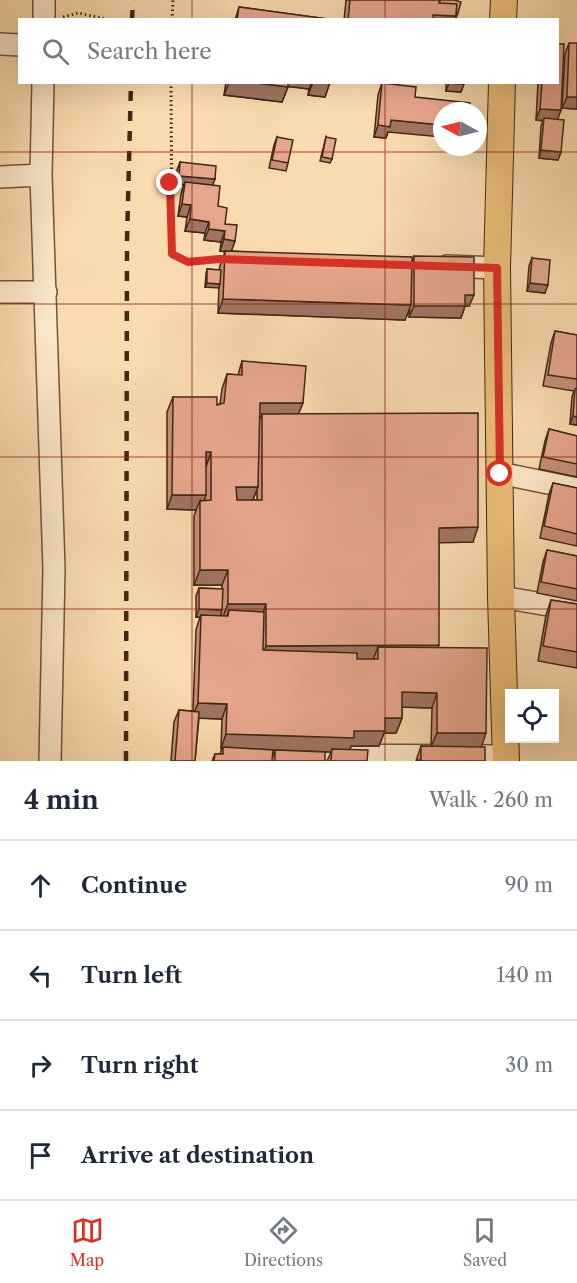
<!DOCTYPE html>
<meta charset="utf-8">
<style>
:root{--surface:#fff;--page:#f6f6f7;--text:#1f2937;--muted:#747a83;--line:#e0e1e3;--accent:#d93025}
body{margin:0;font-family:"Libre Caslon Text",serif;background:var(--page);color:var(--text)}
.controls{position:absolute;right:18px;bottom:18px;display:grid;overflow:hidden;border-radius:0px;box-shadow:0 6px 24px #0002}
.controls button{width:54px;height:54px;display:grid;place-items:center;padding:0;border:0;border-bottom:2px solid var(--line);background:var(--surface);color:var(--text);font:30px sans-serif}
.compass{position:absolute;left:433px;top:102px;width:54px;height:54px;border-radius:50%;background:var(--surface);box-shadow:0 6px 24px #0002;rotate:277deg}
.stop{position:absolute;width:18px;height:18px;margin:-14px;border:4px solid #d93025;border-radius:50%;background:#fff}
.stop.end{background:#d93025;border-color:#fff;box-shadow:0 2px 6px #0008}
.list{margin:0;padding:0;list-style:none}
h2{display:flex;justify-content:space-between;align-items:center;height:78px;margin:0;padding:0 24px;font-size:26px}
h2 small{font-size:20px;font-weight:400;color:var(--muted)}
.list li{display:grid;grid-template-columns:39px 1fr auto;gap:18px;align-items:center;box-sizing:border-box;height:90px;padding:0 24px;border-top:2px solid var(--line)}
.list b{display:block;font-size:22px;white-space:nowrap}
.list em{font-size:20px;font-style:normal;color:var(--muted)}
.icon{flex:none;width:33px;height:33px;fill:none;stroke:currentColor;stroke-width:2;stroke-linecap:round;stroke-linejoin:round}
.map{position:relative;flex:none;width:577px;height:761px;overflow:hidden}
.search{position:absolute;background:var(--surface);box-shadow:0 6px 24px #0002;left:18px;right:18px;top:18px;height:66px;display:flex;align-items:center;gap:15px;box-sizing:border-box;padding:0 21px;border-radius:0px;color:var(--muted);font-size:22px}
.sheet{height:438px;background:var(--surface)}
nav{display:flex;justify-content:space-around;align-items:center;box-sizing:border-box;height:84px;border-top:2px solid var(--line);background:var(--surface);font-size:16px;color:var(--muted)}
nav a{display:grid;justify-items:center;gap:3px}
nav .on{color:var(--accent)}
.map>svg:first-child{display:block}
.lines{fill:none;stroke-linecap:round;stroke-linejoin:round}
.minor-casing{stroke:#70543b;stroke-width:24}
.major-casing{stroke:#422714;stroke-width:28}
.path{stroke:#422714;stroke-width:3;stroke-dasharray:1.5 3;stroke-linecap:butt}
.minor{stroke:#fce8cb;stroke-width:21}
.major{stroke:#edbe78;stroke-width:26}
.rail{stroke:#422714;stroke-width:4.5;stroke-dasharray:10 10;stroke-linecap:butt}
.wall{fill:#c68f79;stroke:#422714;stroke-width:1.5;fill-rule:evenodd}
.shaded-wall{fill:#a17463;stroke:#422714;stroke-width:1.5}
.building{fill:#e6a68d;stroke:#422714;stroke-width:1.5}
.route{stroke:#d93025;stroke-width:8}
.grid{fill:none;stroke:#8f2418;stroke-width:1.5;stroke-opacity:0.55}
</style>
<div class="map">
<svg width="577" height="761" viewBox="0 0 577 761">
<rect width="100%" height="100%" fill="#fadbaf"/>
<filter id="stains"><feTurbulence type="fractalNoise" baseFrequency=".00333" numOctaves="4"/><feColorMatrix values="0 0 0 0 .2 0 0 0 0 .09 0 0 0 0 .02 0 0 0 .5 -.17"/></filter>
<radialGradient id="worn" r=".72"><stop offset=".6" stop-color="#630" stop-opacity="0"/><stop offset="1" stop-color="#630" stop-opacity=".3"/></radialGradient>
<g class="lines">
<defs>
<path id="minor" d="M44,20V0
M0,44L20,45
M43,82L41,175L54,569L50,761
M0,177L41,175
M447,266L497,268
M0,292H46
M500,473L577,489
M501,597L577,610
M298,755L506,756"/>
<path id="major" d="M503,20L504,0
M502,82L497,268L501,597L506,761"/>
</defs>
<use href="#minor" class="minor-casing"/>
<use href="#major" class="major-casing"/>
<path class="path" d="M63,17L78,13L111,20
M172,20L173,0
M171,82L172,254L188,262L219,259"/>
<use href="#minor" class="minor"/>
<use href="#major" class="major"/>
<path class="rail" d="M132,20L133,0
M126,761L127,241L131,82"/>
</g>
<path class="wall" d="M346,0H439V3L440,0L458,13L455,20H344Z
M239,7L335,20H235Z
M569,43L577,109L562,108L565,54Z
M226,82H330L325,97L308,95L309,89L288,86L282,102L224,95Z
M446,82H464L461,92L446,91Z
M538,82H558L561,110L557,120L561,152L558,160L539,158L541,126L543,121L536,120Z
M382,83L388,132L386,138L374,137L378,95Z
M277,137L288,163L286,171L269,168L274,145Z
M326,137L332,159L330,163L320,161Z
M180,162L212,185L218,206L225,224L235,241L231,251L412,262L414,256L469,306H465L461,318L409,317L410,309L405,320L218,313L219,287H205L206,274L207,269L219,270L220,266L225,252L220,251L221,242L204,240L205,233L185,231L187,217L178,216L181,194L184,184H176L177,170Z
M532,258L545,293L527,291L529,266Z
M555,331L577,335V425L570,424L572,397L574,391L543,386L551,343Z
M242,361L299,414L473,542H439L438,647L481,747L485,761H416L421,746L431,747L432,708L402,707V718L396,733H384L379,746H351L350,750L367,761H327L331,752H319L325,761H212L215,754H220L222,748H221L222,719L199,718L195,761H171L174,722L179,710L193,711L196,630L200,617H196V596L199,588L222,589V585H194V516L196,510L167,509V412L173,397L217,405L220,404L222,389L227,374L238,375ZM257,489V500H253ZM272,750H275L272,759Z
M549,429L577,436V477L539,469L545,441Z
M553,483L577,488V546L540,538L549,494Z
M547,550L577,556V601L537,593L543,562Z
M551,600L577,604V668L538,661L546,615Z"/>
<path class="shaded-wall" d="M433,15L456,16L455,20H431Z
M229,82H251L288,87L282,102L224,95Z
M285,82H312L309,89L284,86Z
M313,82H330L325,97L308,95Z
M449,83L464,84L461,92L446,91Z
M567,97H577V109L562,108Z
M540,109L561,110L557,121L536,120Z
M391,120L442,125V137L388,132L386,138L374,137L378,125Z
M541,150L561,152L558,160L539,158Z
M179,176L215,179L212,187L176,184Z
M182,204L191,205L187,217L178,216Z
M190,219L209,222L205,233L185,231Z
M209,229L225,231L221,242L204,240Z
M224,239L235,241L231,252L220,251Z
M207,283L220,284L219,288L205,287Z
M530,283L548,285L545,293L527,291Z
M465,295H474L469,306H465L461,318L409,317L414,306Z
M223,299L411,305L405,320L218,313Z
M260,403H303L297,418L262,414L261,418H255Z
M573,416L577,417V425L570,424Z
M206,452H211L206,467Z
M236,487H258L252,502H230Z
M172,495H206L201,510L200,501L196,510L167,509Z
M478,527L473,542L433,543L439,528Z
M200,570H228L222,585H194Z
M228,604H266L261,619L229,610L226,619H222Z
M199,609L222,610L220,618L201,615L200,617H196Z
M439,645L433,660L378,647L373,660L261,661L266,646Z
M402,692L437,693L432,708L397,707Z
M198,703L227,704L222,719L192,718Z
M385,718H402L396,733H384L379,746H351L349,753L332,749L331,752L221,748L226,734L354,731Z
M437,733H486L481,748L431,747Z"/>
<path class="building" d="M350,0H439V3L457,4L456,16L433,15V20H348Z
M440,0H454L461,2L458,13H456L457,4L440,3Z
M239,7L335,20H237Z
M569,43H577V97H567Z
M558,44H564L561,110L540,109L542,82H558Z
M251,82H288V87Z
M449,82H464V84L449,83Z
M382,83L416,87L415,97L470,103L469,111H442V125L391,120L390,127L378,125Z
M544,118L564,120L561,152L541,150Z
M277,137L293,140L288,163L272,160Z
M326,137L336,139L332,159L322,157Z
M180,162L216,166L215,179L179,176Z
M185,182L220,186L218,206L227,208L225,224L237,225L235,241L224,239L225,231L209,229V222L190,219L191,205L182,204Z
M225,251L412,257L411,305L223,299Z
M414,256L474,257V295H465V306H414Z
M532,258L550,260L548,285L530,283Z
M207,269L221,270L220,284L207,283Z
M555,331L577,335V379L548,375Z
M242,361L306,366L303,403H260L258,487H236L237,500H262V414L478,413V527L439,528V645L266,646V604H228V570H200V501L211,500V452H206V495H172L173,397H217V405L224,403L227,374L242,375Z
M575,389H577V417L573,416Z
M549,429L577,436V464L543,457Z
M553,483L577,488V534L544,526Z
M547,550L577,556V589L541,582Z
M199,588L223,589L222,610L199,609Z
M551,600L577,604V652L543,646Z
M229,610L264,612L263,650L357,653V659H378V647L487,648L486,733H437V693L402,692V718H385V731H354V738L226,734L227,704L198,703L201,615L228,616Z
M179,710L199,712L195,761H175Z
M421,746L485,747V761H417V760H421Z
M223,747L273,750L272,761H214L215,754H223Z
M332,749L368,750L367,761H331Z
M275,750L325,752V761H275Z"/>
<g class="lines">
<path class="route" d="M170,183L172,254L188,262L219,259L497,268L500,474"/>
</g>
<path class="grid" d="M192,0V20M385,0V20M192,82V761M385,82V761M0,152H577M0,304H577M0,457H577M0,609H577"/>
<rect width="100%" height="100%" filter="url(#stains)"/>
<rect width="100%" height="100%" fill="url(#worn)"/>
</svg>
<div class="controls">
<button><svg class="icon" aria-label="locate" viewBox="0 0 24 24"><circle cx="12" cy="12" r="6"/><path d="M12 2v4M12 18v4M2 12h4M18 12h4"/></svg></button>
</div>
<svg class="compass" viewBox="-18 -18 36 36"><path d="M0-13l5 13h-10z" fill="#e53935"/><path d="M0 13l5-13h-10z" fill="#747a83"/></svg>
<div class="stop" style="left:500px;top:474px"></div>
<div class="stop end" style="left:170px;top:183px"></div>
<div class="search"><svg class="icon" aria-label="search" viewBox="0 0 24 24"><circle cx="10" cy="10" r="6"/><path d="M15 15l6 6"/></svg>Search here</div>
</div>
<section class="sheet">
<h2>4 min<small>Walk · 260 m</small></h2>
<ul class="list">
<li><svg class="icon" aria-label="ahead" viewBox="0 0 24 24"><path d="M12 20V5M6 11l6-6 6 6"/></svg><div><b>Continue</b></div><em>90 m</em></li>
<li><svg class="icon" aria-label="left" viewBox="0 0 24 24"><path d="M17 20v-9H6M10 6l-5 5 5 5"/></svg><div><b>Turn left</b></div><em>140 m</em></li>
<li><svg class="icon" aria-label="right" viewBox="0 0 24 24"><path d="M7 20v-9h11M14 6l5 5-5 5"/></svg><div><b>Turn right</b></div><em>30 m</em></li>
<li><svg class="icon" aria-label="arrive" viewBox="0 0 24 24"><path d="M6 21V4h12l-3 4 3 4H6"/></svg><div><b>Arrive at destination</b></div></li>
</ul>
</section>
<nav>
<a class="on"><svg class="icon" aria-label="map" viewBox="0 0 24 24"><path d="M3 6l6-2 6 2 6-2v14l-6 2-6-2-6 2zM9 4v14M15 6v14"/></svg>Map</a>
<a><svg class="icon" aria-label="directions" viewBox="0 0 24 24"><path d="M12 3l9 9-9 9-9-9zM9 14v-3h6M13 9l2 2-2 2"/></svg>Directions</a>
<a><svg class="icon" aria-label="saved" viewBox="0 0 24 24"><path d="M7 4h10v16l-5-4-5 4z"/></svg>Saved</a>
</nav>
